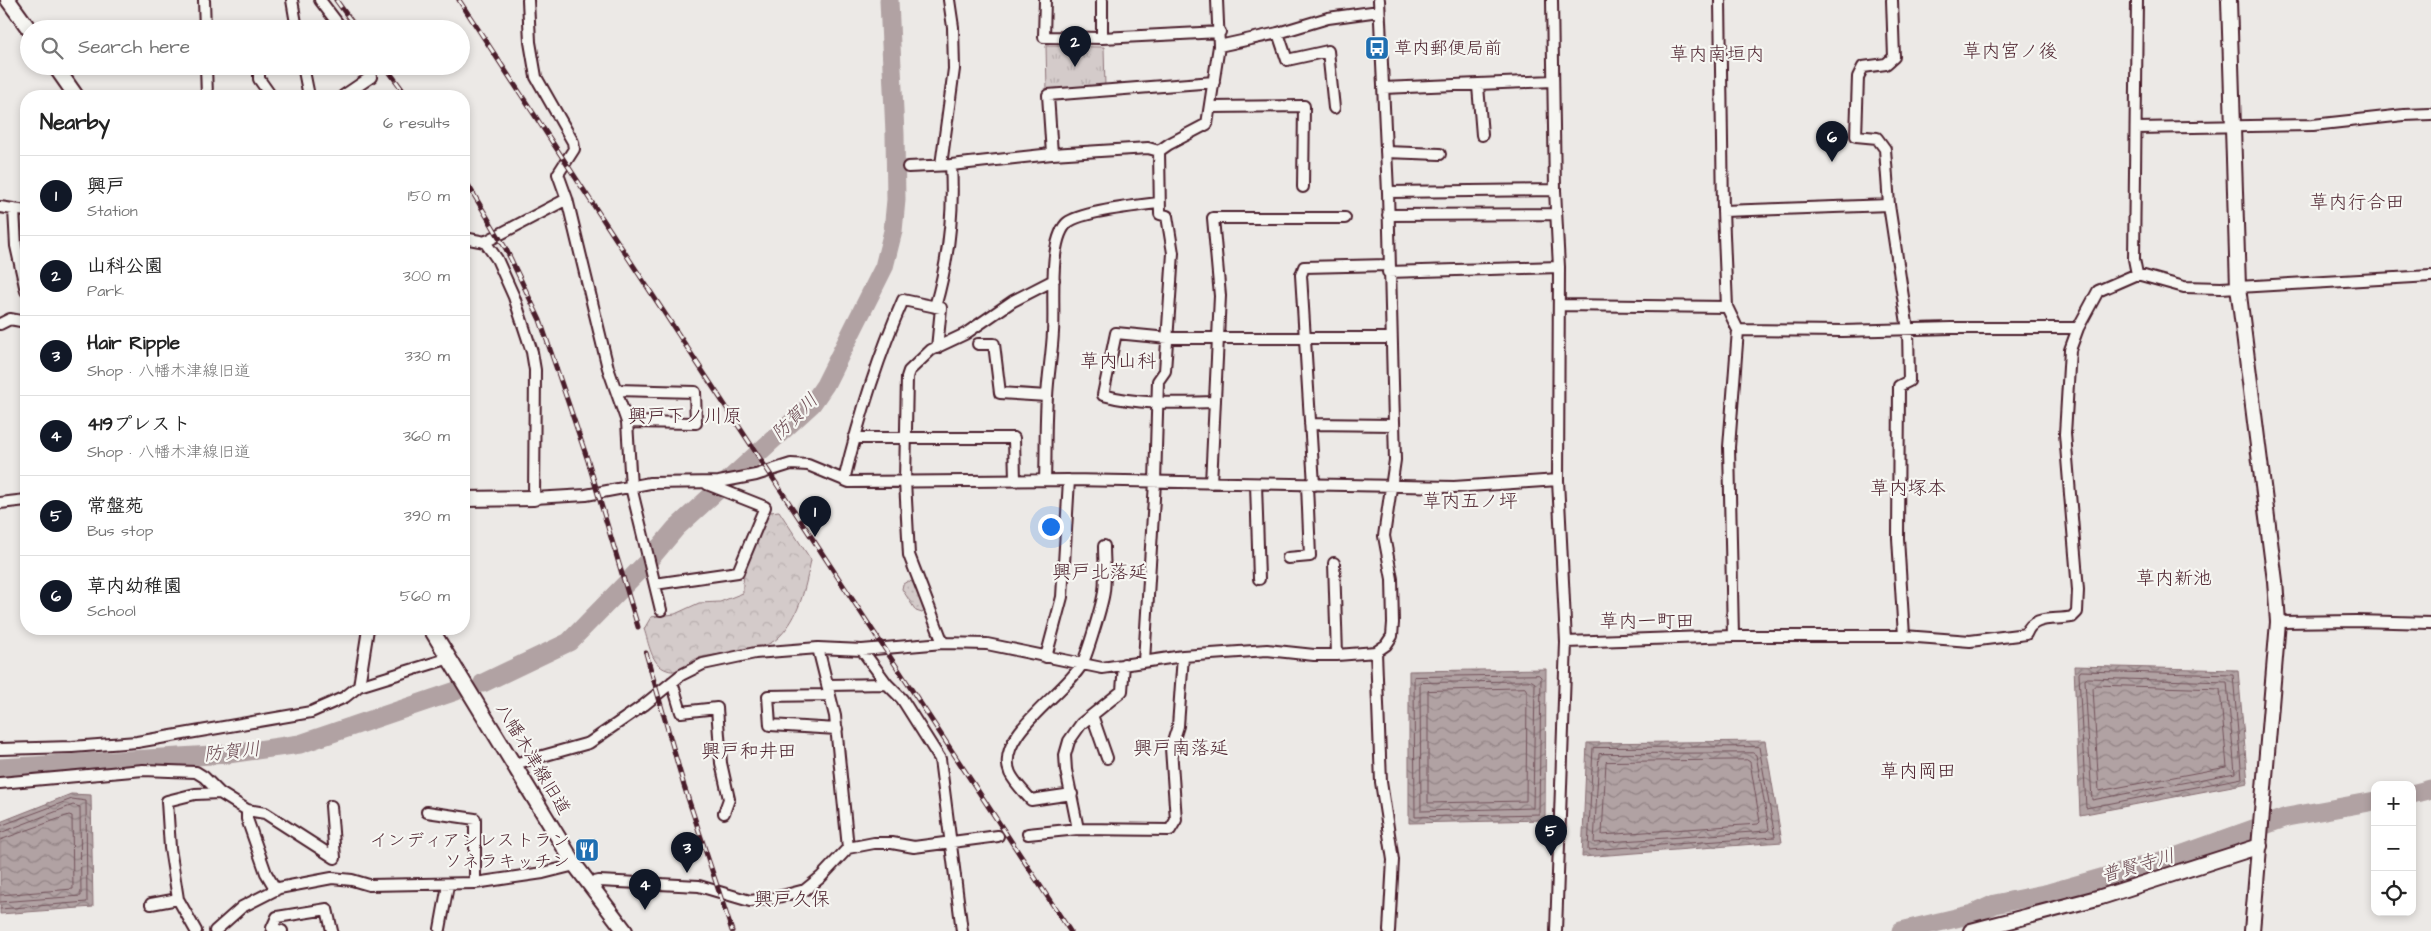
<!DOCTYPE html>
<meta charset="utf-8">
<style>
:root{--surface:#fff;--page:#f2f2f2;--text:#222;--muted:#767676;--line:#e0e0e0;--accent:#111827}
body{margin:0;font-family:"Architects Daughter","Klee One",sans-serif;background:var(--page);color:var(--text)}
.controls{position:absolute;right:15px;bottom:15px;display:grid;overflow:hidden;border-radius:10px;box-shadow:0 2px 8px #0003}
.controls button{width:45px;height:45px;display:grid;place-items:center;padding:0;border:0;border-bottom:1px solid var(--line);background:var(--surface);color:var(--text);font:25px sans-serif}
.you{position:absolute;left:1050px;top:526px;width:18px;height:18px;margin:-12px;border:4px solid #fff;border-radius:50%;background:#1a73e8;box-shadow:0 0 0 8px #1a73e833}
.badge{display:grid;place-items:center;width:32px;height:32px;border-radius:50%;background:var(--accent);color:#fff;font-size:16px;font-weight:700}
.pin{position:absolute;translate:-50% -41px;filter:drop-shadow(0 1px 2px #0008)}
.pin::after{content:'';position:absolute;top:26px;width:18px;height:15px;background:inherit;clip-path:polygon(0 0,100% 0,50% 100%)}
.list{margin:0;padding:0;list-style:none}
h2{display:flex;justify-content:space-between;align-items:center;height:65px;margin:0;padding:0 20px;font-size:21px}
h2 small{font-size:16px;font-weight:400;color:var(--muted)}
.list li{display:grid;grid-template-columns:32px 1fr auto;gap:15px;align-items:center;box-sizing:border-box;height:80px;padding:0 20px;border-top:1px solid var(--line)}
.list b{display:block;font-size:19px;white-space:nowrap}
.list p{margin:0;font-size:16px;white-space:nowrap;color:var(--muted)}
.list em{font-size:16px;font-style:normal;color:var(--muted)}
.icon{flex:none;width:28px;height:28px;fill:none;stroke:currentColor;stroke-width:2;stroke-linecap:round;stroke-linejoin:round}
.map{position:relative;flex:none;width:2431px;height:931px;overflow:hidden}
.search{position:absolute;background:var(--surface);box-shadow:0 2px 8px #0003;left:20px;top:20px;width:450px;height:55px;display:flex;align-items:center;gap:12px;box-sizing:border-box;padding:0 18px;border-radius:28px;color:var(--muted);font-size:19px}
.panel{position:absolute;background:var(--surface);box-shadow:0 2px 8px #0003;left:20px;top:90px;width:450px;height:545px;border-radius:20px}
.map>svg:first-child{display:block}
.grass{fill:url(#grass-dots);stroke:#8f757a}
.forest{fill:url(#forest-crowns);stroke:#8f757a}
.park{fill:url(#park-tufts);stroke:#8f757a}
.water{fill:url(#water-waves);stroke:#886e73}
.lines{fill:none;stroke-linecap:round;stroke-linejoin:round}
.shore{stroke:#73535b;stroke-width:1}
.river{stroke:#b1a2a3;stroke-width:19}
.street-casing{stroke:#4a1f2b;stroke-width:14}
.secondary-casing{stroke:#4a1f2b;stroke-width:18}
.street{stroke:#f6f6f2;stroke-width:10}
.secondary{stroke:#f6f6f2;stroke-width:14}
.rail-casing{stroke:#4a1f2b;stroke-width:5}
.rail{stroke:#f6f6f2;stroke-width:3;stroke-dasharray:9;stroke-linecap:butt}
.labels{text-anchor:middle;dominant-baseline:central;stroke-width:4.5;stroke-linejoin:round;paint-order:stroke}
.poi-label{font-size:18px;fill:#4a1f2b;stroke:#f6f6f2;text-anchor:start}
.street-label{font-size:18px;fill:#4a1f2b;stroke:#f6f6f2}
.neighbourhood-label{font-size:19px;fill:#4a1f2b;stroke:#f6f6f2}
.water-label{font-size:19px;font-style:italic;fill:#6e4d55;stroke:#f6f6f2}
</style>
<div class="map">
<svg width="2431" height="931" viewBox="0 0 2431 931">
<defs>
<pattern id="grass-dots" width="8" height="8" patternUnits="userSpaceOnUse" patternTransform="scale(1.25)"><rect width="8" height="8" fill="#d4cbca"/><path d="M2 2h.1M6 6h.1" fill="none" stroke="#b8aeae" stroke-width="1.8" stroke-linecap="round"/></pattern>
<pattern id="forest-crowns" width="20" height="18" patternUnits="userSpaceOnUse" patternTransform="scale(1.25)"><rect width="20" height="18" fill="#d4cbca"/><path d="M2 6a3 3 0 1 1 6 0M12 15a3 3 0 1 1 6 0" fill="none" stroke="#b8aeae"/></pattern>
<pattern id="park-tufts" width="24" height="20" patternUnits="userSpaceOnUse" patternTransform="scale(1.25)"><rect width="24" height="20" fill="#d4cbca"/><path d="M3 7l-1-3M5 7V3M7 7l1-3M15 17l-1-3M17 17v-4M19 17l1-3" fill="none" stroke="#b8aeae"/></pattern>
<pattern id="water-waves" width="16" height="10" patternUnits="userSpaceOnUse" patternTransform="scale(1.25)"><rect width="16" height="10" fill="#b1a2a3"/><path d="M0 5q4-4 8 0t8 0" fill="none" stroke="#928385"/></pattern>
</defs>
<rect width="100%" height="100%" fill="#ece9e6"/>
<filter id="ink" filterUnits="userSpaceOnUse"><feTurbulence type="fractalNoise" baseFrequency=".02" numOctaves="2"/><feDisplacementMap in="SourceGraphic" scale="10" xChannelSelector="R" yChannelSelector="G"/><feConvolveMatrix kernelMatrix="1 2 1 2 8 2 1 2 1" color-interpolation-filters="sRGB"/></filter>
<g filter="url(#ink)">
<path class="grass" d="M908,581L913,582L925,611L922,613L916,611L902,589L903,584Z"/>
<path class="forest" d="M779,511L811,560C805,588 800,616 779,637C763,653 720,652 698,658C688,661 680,675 667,670C651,665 649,643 644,629L651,617L675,614L699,603L720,602L743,593C741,567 756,535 770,512Z"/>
<path class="park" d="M1046,46L1104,47L1105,88L1047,91Z"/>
<path class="water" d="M2074,666L2238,670L2248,783L2080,815Z
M1546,669L1545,820L1409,823V671Z
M1765,741L1782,842L1582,857L1587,743Z
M71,794L91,795L93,907L0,914V822Z"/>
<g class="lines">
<path class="shore" d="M2081,671L2233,675L2242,778L2086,808L2079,674Z
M1539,675L1541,677L1539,814L1415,817L1414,677Z
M2088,678L2227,682L2235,773L2092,800L2085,680Z
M1532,681L1535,683L1533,808L1421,811L1420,683Z
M2096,685L2220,689L2227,767L2099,791L2093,688Z
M1525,688L1527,691L1526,801L1428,803V691Z
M1759,747L1775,837L1588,850L1593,748Z
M1753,753L1756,755L1769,829L1767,831L1594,843L1599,754Z
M1747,760L1750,762L1760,822L1758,824L1602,835L1606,762Z
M0,826L72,799L86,801L87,902L0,909
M0,833L73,805L80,807L81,896L0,902
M0,840L69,815L72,816L73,889L0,895"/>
<path class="river" d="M483,683L569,642L649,560L676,528L812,404L825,385L884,267L893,231L896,200L895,134L889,0
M0,768L228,754L300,744L456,691
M2412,794L2431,789
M1901,931L1973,914L1995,904L2049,893L2175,857L2287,817L2375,801"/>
<defs>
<path id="street" d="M204,0L205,29
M292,0L297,29
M320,0L342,29
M528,0L530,42L536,77L573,142L574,149L558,174L567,199L608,368L627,422L631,487L661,610
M1045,0L1044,37L1102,38L1220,32
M1102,0V38
M1552,0L1555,190L1559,267L1558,480L1566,642L1556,931
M1720,0L1723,211L1727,307L1738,330L1729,447L1733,636
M1892,0L1894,57L1886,64L1863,67L1858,77L1856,136L1877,138L1885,149L1889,205L1908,330L1909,381L1899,386L1898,538L1904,636
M1278,33L1287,60L1328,51L1334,108
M1219,46L1278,33L1328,18L1379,11
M206,66L207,96
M259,66V79L271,96
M303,66L309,96
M1478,86L1482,135
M1383,88L1553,81
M343,96L371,77L364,66
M1211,107L1304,106L1303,187
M2136,128L2313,125L2404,115L2431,114
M1386,152L1440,154
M1052,154L1048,95L1214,82
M941,165L954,69L953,27L949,0
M951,165L1052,154L1148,148L1159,151
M908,167L951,165C954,212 948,262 935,307
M1388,192L1555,190
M0,207L26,211
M14,209L16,246L26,291
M1723,211L1889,205
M1388,215L1556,214
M464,238L485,242L497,259L514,297L532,352L535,370L534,498L586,495L650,483L719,482L756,475L791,464L808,465L849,482L1069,480L1454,487L1558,480
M485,242L567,199
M1388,272L1559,267
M2137,274L2134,259L2137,0
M1559,305L1727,307
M0,324L10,319L26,322
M1738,330L1843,331L1951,328H2078
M978,344H994L1000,393L1047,396
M616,390L695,392L696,423L627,422
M1215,402C1177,403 1140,405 1103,395L1116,333L1168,338H1391
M1310,424L1394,425
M854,438H1014L1015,480
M844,480C859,418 877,359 903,300L941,308L937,348
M1045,480C1046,453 1045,424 1047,397C1048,375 1052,354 1053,332C1055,306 1048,244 1066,224C1077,212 1141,205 1159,203
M1211,483L1220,296L1213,218H1345
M1256,484L1259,579
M1314,485L1301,275L1304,267L1388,265
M0,503L26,500
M1288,558L1310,556L1307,485
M1334,563L1337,655
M655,584L738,572L765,507L707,484
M2278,622L2356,621L2431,623
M1566,642L1733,636H1904L1970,641L2026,634C2033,614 2055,621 2072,617L2077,612L2078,590L2065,434L2070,350L2078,328L2098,291L2137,274L2184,287L2221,288L2431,276
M943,643L909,555L905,481L907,377L909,371L931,350L965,334L1013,301L1054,280
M818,648L835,716L848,848
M862,650L887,684L902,699L940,759L962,931
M1376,652L1381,782L1393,860L1389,931
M1046,657L1062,597L1069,480
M1144,661L1155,482L1158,381L1165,371L1173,253L1167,216L1160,214L1159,151L1169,144L1207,124L1219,46L1217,0
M672,682L681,712L717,708L721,763L729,799L724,813
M827,685L887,684
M359,686L368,629
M830,695L768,696L770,725L837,729
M1092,715L1107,758
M0,749L72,747L137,742L311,712L345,697L359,686L450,658
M514,764L589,743L644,705L681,675L703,664L755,653L818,648L862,650L943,643L987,644L1102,668L1183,656L1267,650L1314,655H1337L1376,652L1386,645L1392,636L1393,623L1392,579L1384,536L1395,460L1388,192L1379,0
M0,783L143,770L196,772L204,777L220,793L247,810L265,813L335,858L331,806
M1072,794L1031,800C1024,792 1014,782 1010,773C994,735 1065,694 1082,664C1087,655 1103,602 1104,591C1106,576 1104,561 1104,546
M247,810V819L266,873L276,890
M427,812L475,819V883
M1078,829L1066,770L1065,755L1069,741L1081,724L1122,691L1124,664
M1028,834L1078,829L1170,830L1176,820L1171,748L1178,726L1183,656
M590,883L599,881L699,886L750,901L774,898L805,890L821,877L848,848L874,843H892L914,847L998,836
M151,904L178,899
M440,929L448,885
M196,931L178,899L170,848L167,801L195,794L220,793
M215,931L242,907L279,888L332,878L352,880L369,885L475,883L543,873L575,865
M282,931L272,928L277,917L327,909L332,931"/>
<path id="secondary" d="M8,0L29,29
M2229,0L2238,287L2275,581L2278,622L2252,931
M55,66L76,96
M464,499L534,498
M431,629L575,865L625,931
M1971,931L2101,897L2260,846"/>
</defs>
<use href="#street" class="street-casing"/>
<use href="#secondary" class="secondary-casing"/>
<use href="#street" class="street"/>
<use href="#secondary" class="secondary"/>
<defs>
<path id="rail" d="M336,0L357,29
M459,0L1070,931
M385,66L407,96
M464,178L506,249L540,320L588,461L638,627
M646,653L684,786L732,931"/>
</defs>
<use href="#rail" class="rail-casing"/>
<use href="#rail" class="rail"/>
</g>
</g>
<defs>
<symbol id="bus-square" viewBox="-11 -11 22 22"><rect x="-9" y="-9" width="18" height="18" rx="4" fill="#1f6fb2" stroke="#f6f6f2"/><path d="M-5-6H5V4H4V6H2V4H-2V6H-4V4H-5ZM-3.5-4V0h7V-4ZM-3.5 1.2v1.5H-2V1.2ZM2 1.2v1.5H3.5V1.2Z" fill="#fff"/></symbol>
<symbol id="restaurant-square" viewBox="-11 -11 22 22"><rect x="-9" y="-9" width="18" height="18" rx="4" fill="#1f6fb2" stroke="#f6f6f2"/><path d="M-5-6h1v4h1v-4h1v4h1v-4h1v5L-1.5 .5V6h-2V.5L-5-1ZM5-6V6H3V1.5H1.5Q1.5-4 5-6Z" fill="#fff"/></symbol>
</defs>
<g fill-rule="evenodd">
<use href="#bus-square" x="1363" y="34" width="28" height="28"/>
<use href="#restaurant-square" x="573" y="836" width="28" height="28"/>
</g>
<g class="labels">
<g class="poi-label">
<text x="1394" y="48">草内郵便局前</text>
<text x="570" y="840" text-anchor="end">インディアンレストラン<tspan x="570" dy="21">ソネラキッチン</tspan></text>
</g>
<g class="street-label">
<text transform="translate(533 759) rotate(59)">八幡木津線旧道</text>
</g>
<g class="neighbourhood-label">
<text x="2010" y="51">草内宮ノ後</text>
<text x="1717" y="54">草内南垣内</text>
<text x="2357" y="202">草内行合田</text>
<text x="1118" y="361">草内山科</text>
<text x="685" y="416">興戸下ノ川原</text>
<text x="1908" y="488">草内塚本</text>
<text x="1470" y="501">草内五ノ坪</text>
<text x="1100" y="572">興戸北落延</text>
<text x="2174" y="578">草内新池</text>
<text x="1647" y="621">草内一町田</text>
<text x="1181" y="748">興戸南落延</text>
<text x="749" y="751">興戸和井田</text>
<text x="1918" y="771">草内岡田</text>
<text x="792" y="899">興戸久保</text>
</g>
<g class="water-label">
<text transform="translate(795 417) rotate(-45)">防賀川</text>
<text transform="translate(232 752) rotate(-6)">防賀川</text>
<text transform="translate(2138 866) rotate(-16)">普賢寺川</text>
</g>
</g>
</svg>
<div class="controls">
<button>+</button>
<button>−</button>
<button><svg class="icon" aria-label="locate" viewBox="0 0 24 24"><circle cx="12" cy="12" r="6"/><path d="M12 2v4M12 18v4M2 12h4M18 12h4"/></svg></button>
</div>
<div class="you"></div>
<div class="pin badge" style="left:815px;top:537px">1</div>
<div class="pin badge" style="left:1075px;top:67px">2</div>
<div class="pin badge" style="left:687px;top:873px">3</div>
<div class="pin badge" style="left:645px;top:910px">4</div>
<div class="pin badge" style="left:1551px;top:856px">5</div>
<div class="pin badge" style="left:1832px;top:162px">6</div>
<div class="search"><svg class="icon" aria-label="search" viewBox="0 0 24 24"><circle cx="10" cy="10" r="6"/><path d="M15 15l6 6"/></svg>Search here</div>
<section class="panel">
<h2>Nearby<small>6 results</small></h2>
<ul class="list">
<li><span class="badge">1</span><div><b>興戸</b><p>Station</p></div><em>150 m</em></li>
<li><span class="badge">2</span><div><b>山科公園</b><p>Park</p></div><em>300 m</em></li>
<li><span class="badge">3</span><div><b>Hair Ripple</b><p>Shop · 八幡木津線旧道</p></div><em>330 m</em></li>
<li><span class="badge">4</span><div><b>419プレスト</b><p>Shop · 八幡木津線旧道</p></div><em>360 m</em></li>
<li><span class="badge">5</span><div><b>常盤苑</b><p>Bus stop</p></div><em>390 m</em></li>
<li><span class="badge">6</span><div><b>草内幼稚園</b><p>School</p></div><em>560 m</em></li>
</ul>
</section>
</div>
